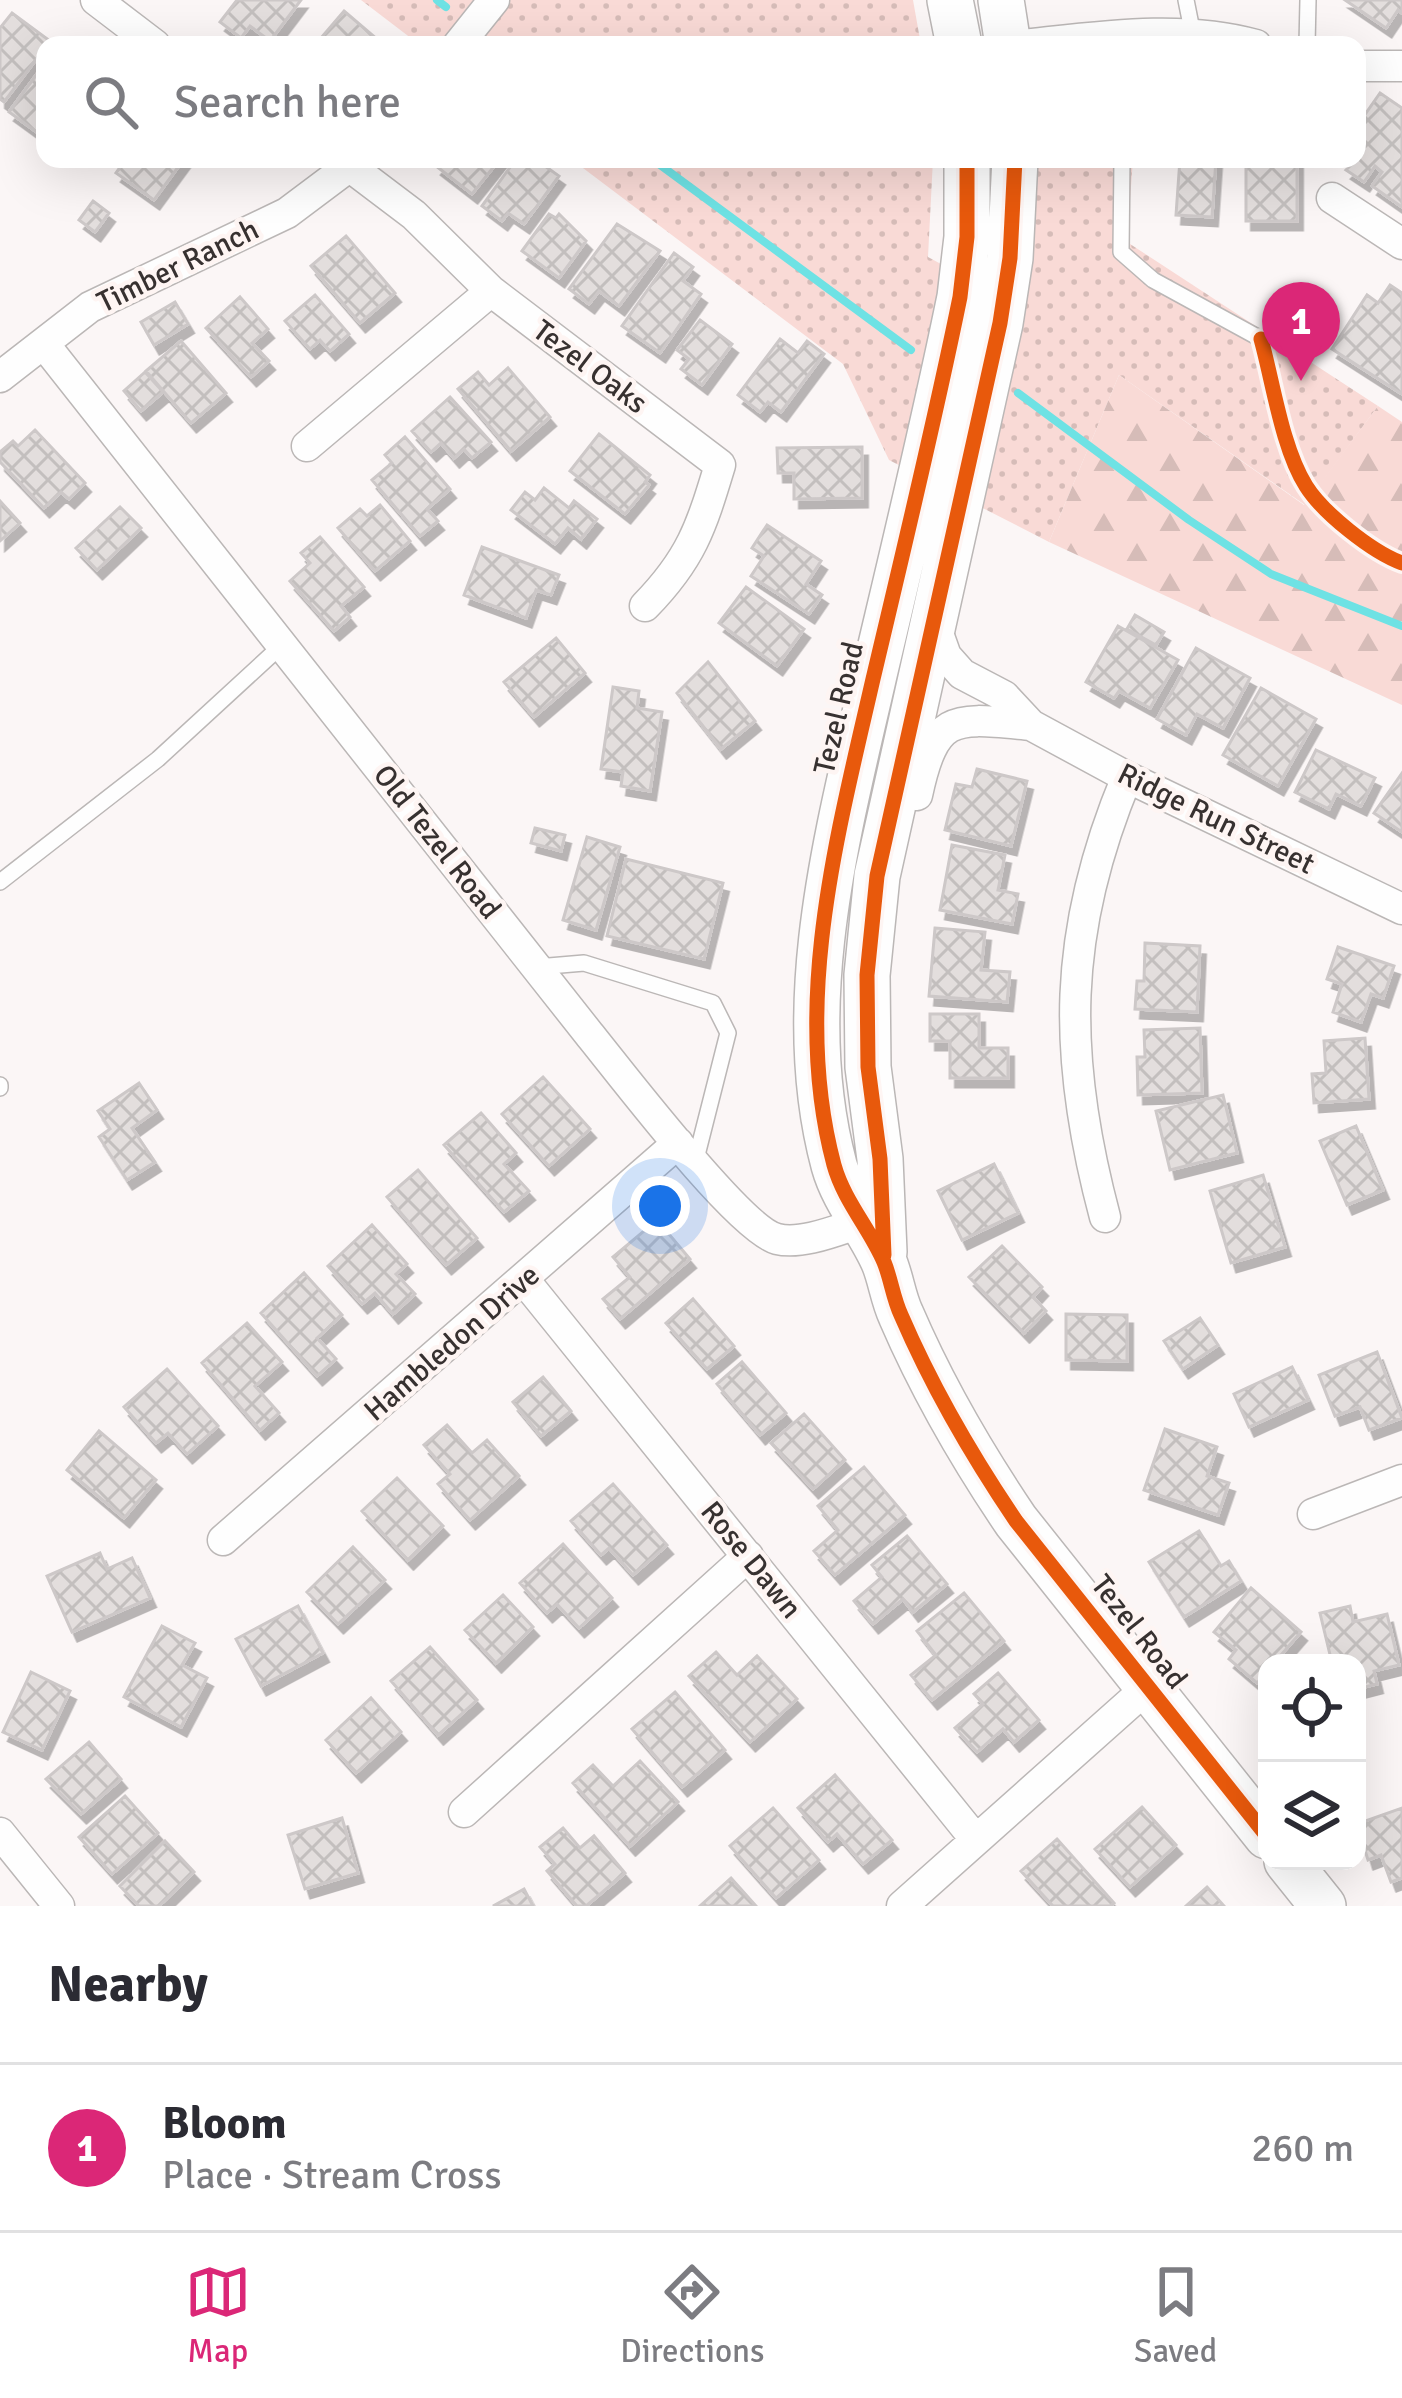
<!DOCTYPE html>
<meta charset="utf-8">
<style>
:root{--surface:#fff;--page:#f2f2f3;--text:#2b2b33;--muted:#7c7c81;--line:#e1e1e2;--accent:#db2777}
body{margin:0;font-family:Signika,sans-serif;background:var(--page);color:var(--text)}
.controls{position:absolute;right:36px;bottom:36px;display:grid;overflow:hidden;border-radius:24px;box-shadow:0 12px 48px #0002}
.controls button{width:108px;height:108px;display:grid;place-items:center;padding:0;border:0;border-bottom:3px solid var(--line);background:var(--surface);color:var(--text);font:60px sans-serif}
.you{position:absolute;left:660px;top:1206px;width:42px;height:42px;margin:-30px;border:9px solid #fff;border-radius:50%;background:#1a73e8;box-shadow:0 0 0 18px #1a73e833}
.badge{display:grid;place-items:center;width:78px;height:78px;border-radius:50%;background:var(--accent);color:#fff;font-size:39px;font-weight:700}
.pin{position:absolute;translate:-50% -99px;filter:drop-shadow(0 3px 6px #0008)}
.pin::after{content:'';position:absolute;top:63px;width:42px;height:36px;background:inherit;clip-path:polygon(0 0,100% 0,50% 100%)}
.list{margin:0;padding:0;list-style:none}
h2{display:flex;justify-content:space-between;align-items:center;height:156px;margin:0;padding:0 48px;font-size:51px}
h2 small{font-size:39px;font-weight:400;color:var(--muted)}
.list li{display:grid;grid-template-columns:78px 1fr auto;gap:36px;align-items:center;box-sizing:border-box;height:168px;padding:0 48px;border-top:3px solid var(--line)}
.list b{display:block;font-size:45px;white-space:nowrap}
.list p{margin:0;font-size:39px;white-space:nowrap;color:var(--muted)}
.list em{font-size:39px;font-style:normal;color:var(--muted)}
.icon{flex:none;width:66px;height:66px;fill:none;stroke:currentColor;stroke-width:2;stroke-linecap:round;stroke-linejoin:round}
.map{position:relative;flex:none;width:1402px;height:1906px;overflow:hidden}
.search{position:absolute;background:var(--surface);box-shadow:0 12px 48px #0002;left:36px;right:36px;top:36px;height:132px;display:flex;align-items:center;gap:30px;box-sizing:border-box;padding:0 42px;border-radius:24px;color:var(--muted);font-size:45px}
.sheet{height:324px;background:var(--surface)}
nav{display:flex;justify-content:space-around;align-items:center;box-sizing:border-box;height:168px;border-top:3px solid var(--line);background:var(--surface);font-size:33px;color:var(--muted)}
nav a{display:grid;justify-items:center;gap:6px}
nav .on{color:var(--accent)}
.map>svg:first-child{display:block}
.green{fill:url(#green-dots)}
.forest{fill:url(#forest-firs)}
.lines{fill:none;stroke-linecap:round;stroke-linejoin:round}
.stream{stroke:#6ee2e4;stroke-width:8}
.building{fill:url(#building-cross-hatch);stroke:#cdc8c8;stroke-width:3;filter:url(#shadow)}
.lane-casing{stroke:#bbb7b6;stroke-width:18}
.street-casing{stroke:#bbb7b6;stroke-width:33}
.secondary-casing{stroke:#bbb7b6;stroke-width:48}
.lane{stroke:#fefefe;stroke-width:15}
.street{stroke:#fefefe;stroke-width:30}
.secondary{stroke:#fefefe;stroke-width:45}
.cycleway-casing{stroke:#fef5f3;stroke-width:22}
.cycleway{stroke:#e8590c;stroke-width:15}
.labels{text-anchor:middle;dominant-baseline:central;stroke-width:9;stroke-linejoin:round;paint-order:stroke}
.street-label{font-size:30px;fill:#373130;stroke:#fef5f3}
</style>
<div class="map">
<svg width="1402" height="1906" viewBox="0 0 1402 1906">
<defs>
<pattern id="green-dots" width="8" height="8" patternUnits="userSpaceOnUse" patternTransform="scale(3)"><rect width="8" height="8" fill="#f9dad6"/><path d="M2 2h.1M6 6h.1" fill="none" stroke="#d6bcb8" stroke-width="1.8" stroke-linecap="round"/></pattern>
<pattern id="forest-firs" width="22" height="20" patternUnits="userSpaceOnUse" patternTransform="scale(3)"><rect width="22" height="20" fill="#f9dad6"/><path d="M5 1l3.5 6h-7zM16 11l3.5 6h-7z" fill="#d6bcb8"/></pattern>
<pattern id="building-cross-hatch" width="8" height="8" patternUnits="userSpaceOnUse" patternTransform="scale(3)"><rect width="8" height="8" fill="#e3dedd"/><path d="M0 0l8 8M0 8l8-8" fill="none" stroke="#c3bfbe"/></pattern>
<filter id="shadow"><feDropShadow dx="5.5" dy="9" stdDeviation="0" flood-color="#0004"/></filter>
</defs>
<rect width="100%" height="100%" fill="#fbf6f6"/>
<path class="green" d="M361,0H913L921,45H420Z
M571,159H933L928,257L1026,310L1038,159H1133L1127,242L1378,406L1305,505L1119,375L1049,542L889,460L843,364Z"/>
<path class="forest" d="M1119,375L1304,505L1378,406L1402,422V705L1049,542Z"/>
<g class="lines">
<path class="stream" d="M437,0L446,7
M652,159L911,350
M1018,393L1189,520L1271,574L1402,626"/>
</g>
<path class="building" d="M237,0H301L270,41L250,26L241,38L220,22Z
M1345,0H1402V13L1398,10L1386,28Z
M344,11L378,40L374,45H315Z
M12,13L50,41L4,102L0,99V28Z
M45,63V138L9,112Z
M1380,93L1402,108V207L1372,186L1382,172L1375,166L1364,182L1346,170L1357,159V126Z
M126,159H184L154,200L116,173Z
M442,159H500L472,194L436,166Z
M516,159H535L559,176L524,224L508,213L502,221L482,206Z
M1180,159H1216L1212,217L1176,215Z
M1246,159H1297V221H1246Z
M93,201L109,213L95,232L79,220Z
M549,214L556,218L559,214L586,241L559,278L522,251Z
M617,224L660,251L619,306L599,291L589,304L569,289Z
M346,236L395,293L360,323L311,266Z
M674,253L693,267L683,281L701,294L660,353L622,326Z
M1390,285L1402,293V394L1332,349L1367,295L1378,303Z
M315,295L349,334L330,351L320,340L310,349L285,321Z
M240,297L268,329L252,343L269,361L251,377L206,328Z
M175,302L188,324L154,345L141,322Z
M700,320L732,344L702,385L681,369L689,359L677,350Z
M780,339L798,353L807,341L824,354L781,412L768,402L760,412L738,395Z
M181,341L226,393L191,423L146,371Z
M508,368L550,417L511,451L458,389L478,372L489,385Z
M145,372L163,392L141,411L124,391Z
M450,397L491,442L472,458L464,449L454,458L441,443L431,452L412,431Z
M35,430L85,483L69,499L61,492L44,508L0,462V452L13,441L18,446Z
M599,434L650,475L645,482L649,485L625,514L570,471Z
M405,437L450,489L427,509L438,521L420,536L372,480L392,463L385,455Z
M862,447V498L794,499V473H778L777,448Z
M544,488L569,508L574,501L597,519L581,539L568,528L555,544L511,510L525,492L535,500Z
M0,501L20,523L0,541Z
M380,505L410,541L375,571L338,528L360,509L367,516Z
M120,507L141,528L97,570L76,548Z
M767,525L821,561L806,584L822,595L809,614L751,576L764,556L752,548Z
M320,537L364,587L341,606L350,617L334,631L290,581L310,563L301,553Z
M482,547L559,575L551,595L536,590L526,618L464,595Z
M746,587L804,629L777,666L719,623Z
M1135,615L1164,632L1156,645L1127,629Z
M1118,626L1178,660L1150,708L1119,691L1114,698L1086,682Z
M556,638L585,673L534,717L504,682Z
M1196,648L1250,678L1223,728L1197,714L1186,735L1157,719Z
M708,662L755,721L721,749L677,693Z
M613,687L639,691L637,708L662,712L650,791L621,786L623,772L601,769Z
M1261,688L1316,719L1278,786L1223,755Z
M1316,750L1375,778L1361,806L1336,794L1329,809L1295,792Z
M977,769L1027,781L1011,846L945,830L956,784L972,787Z
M1402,773V832L1374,813Z
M535,828L565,835L561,851L531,843Z
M587,837L620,847L596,930L563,920Z
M952,845L1005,855L998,890L1018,894L1012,924L940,910Z
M626,859L723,883L704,959L607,936Z
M935,928L985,932L981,970L1010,972L1007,1002L929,996Z
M1145,943L1200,946L1197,1012L1135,1009L1137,981H1144Z
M1338,947L1394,966L1383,998L1371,994L1361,1022L1333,1012L1342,984L1327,979Z
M930,1014H979V1048H1008V1078H950V1041H930Z
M1200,1028L1202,1093L1138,1095L1137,1057H1145L1144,1030Z
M1365,1038L1369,1099L1314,1103L1312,1074L1326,1073L1324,1041Z
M543,1077L590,1129L549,1166L502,1114Z
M139,1083L157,1110L132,1128L155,1162L127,1180L99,1137L110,1129L98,1111Z
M1223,1095L1237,1153L1170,1170L1156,1111Z
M481,1113L516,1153L504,1164L529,1191L504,1212L444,1145Z
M1356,1126L1383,1190L1347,1205L1320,1141Z
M994,1164L1018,1213L962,1240L938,1191Z
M418,1170L477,1238L446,1265L387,1197Z
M1263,1175L1285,1247L1231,1263L1210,1191Z
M657,1220L690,1259L620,1319L603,1299L630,1277L613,1257Z
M372,1225L407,1264L396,1274L415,1294L393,1314L375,1293L362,1304L328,1266Z
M1002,1246L1042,1287L1033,1297L1046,1311L1024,1333L969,1277Z
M304,1273L342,1315L317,1338L336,1359L317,1376L261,1313Z
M693,1299L734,1346L707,1369L666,1323Z
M1066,1314L1127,1315V1361L1066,1360Z
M1200,1318L1218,1345L1183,1369L1164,1341Z
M247,1323L282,1362L255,1386L279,1413L260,1430L202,1363Z
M1377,1352L1402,1418L1369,1430L1360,1407L1335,1416L1319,1375Z
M742,1362L786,1413L760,1435L717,1384Z
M1292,1367L1308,1400L1249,1427L1234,1394Z
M167,1369L218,1426L187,1454L168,1433L156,1443L124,1407Z
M543,1377L571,1411L541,1436L513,1402Z
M804,1414L845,1460L813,1489L771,1443Z
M447,1425L472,1453L487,1440L519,1476L470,1520L438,1484L450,1474L424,1445Z
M1165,1429L1217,1447L1207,1476L1229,1483L1218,1515L1144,1490Z
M99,1431L156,1480L124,1518L67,1470Z
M864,1467L905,1515L835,1575L814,1551L838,1530L818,1506Z
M397,1478L443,1526L408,1560L362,1511Z
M613,1484L667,1545L633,1575L609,1548L601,1555L571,1521Z
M1199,1531L1221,1566L1229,1561L1241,1581L1184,1617L1149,1562Z
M907,1536L947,1584L913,1612L903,1599L873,1624L854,1601L882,1577L872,1565Z
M563,1544L612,1598L579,1628L557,1604L547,1613L520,1583Z
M353,1547L385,1580L338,1624L307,1592Z
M100,1553L107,1569L132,1558L150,1598L72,1632L47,1576Z
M1251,1588L1301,1632L1274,1663H1267V1672L1257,1683L1229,1659L1236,1650L1214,1632Z
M964,1593L1004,1641L932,1700L911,1675L936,1655L917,1631Z
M503,1595L533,1627L496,1663L465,1630Z
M298,1606L323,1653L261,1686L236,1639Z
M1350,1606L1353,1622L1387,1614L1399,1665L1374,1671L1377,1684L1357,1689V1663H1332L1320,1613Z
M162,1626L195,1643L182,1665L207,1678L181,1727L124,1697Z
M430,1647L477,1700L438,1735L391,1681Z
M716,1652L737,1675L757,1656L797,1699L750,1742L689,1676Z
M31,1672L70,1691L42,1750L3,1732Z
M998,1673L1039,1720L1014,1742L1003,1729L977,1752L955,1728L983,1704L974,1694Z
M675,1692L725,1750L682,1787L632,1729Z
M371,1698L401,1732L356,1773L326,1740Z
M89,1742L121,1779L81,1814L46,1779Z
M640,1761L678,1802L630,1846L573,1783L593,1765L613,1786Z
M835,1775L892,1840L863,1864L837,1834L828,1842L798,1808Z
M125,1796L158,1833L112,1874L79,1837Z
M1142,1807L1176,1845L1130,1887L1095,1849Z
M773,1808L819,1860L776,1898L730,1846Z
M1402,1808V1878L1391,1882L1381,1855L1368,1860L1357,1824Z
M342,1818L358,1873L305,1889L288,1835Z
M563,1828L580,1848L594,1836L625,1873L586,1906H577L547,1871L555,1864L540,1847Z
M1057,1839L1114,1903L1110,1906H1053L1021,1871Z
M165,1841L194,1872L159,1906H139L120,1886Z
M731,1878L756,1906H700Z
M1207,1887L1224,1906H1186Z
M524,1889L533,1906H493Z"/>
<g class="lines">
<defs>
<path id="lane" d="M1186,0L1193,35
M1307,45L1308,0
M1122,159L1121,252L1153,280L1261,339
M0,882L158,759L282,645
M537,967L584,963L713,1003L728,1033L695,1163
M0,1085V1088"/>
<path id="street" d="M96,0L155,45
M458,45L494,0
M1022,45C1098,37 1182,24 1256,45
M1357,66H1402
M340,159L414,215L491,291L720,465C701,528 691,559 645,606
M1332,198L1402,244
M44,344L589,1034C620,1072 739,1229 777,1239C806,1246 848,1225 876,1218
M0,377L90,307L287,213L359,159
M307,446L491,291
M935,625L946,656L962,674L1004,696L1031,725L1127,777L1402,909
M917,795C935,711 955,718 1031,725
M1105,1217C1062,1056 1062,932 1127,777
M525,1281L976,1840
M1313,1514L1402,1480
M223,1540L678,1143
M464,1812L748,1556
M0,1833L59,1906
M902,1906L1148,1687"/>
<path id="secondary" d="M950,0L959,45
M1001,0L1008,45
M967,159V237L960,297C934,425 903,552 873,679C837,836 791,1005 834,1165C844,1201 870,1229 884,1262C891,1279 893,1298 901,1315C932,1387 972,1456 1016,1521L1267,1836
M884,1252L880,1159L868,1067L867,975L877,876L1000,323L1010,258L1015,159
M1287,1861L1323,1906"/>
</defs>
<use href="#lane" class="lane-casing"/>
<use href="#street" class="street-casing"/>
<use href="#secondary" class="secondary-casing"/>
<use href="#lane" class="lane"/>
<use href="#street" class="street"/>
<use href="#secondary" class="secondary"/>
<defs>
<path id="cycleway" d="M967,159V237L960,297C934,425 903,552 873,679C837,836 791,1005 834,1165C844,1201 870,1229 884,1262C891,1279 893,1298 901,1315C932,1387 972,1456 1016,1521L1267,1836
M1261,339C1273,382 1282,448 1306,486C1323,513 1372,552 1402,563
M884,1255L880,1159L868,1067L867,975L877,876L1000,323L1010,258L1015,159"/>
</defs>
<use href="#cycleway" class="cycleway-casing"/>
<use href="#cycleway" class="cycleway"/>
</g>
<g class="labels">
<g class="street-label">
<text transform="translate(178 266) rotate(-26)">Timber Ranch</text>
<text transform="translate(590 367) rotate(37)">Tezel Oaks</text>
<text transform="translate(839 708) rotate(-77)">Tezel Road</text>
<text transform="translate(1216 819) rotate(26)">Ridge Run Street</text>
<text transform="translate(437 842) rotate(52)">Old Tezel Road</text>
<text transform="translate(452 1343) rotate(-41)">Hambledon Drive</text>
<text transform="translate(751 1560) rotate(51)">Rose Dawn</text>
<text transform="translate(1139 1632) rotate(52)">Tezel Road</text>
</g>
</g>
</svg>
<div class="controls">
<button><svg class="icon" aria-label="locate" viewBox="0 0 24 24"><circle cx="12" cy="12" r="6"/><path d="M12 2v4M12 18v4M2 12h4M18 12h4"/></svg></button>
<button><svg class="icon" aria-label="layers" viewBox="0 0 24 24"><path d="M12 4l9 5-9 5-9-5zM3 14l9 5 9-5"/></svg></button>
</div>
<div class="you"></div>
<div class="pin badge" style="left:1301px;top:381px">1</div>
<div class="search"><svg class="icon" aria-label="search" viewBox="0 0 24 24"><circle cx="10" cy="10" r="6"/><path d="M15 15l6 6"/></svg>Search here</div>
</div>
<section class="sheet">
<h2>Nearby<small></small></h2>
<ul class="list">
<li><span class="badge">1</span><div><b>Bloom</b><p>Place · Stream Cross</p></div><em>260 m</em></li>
</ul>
</section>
<nav>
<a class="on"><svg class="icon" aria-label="map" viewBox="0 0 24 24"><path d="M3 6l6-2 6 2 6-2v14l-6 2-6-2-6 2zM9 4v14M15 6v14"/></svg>Map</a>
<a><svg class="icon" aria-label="directions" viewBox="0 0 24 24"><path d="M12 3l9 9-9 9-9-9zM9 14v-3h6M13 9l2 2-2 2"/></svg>Directions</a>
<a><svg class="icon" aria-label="saved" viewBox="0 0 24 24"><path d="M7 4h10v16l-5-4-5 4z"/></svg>Saved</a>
</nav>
